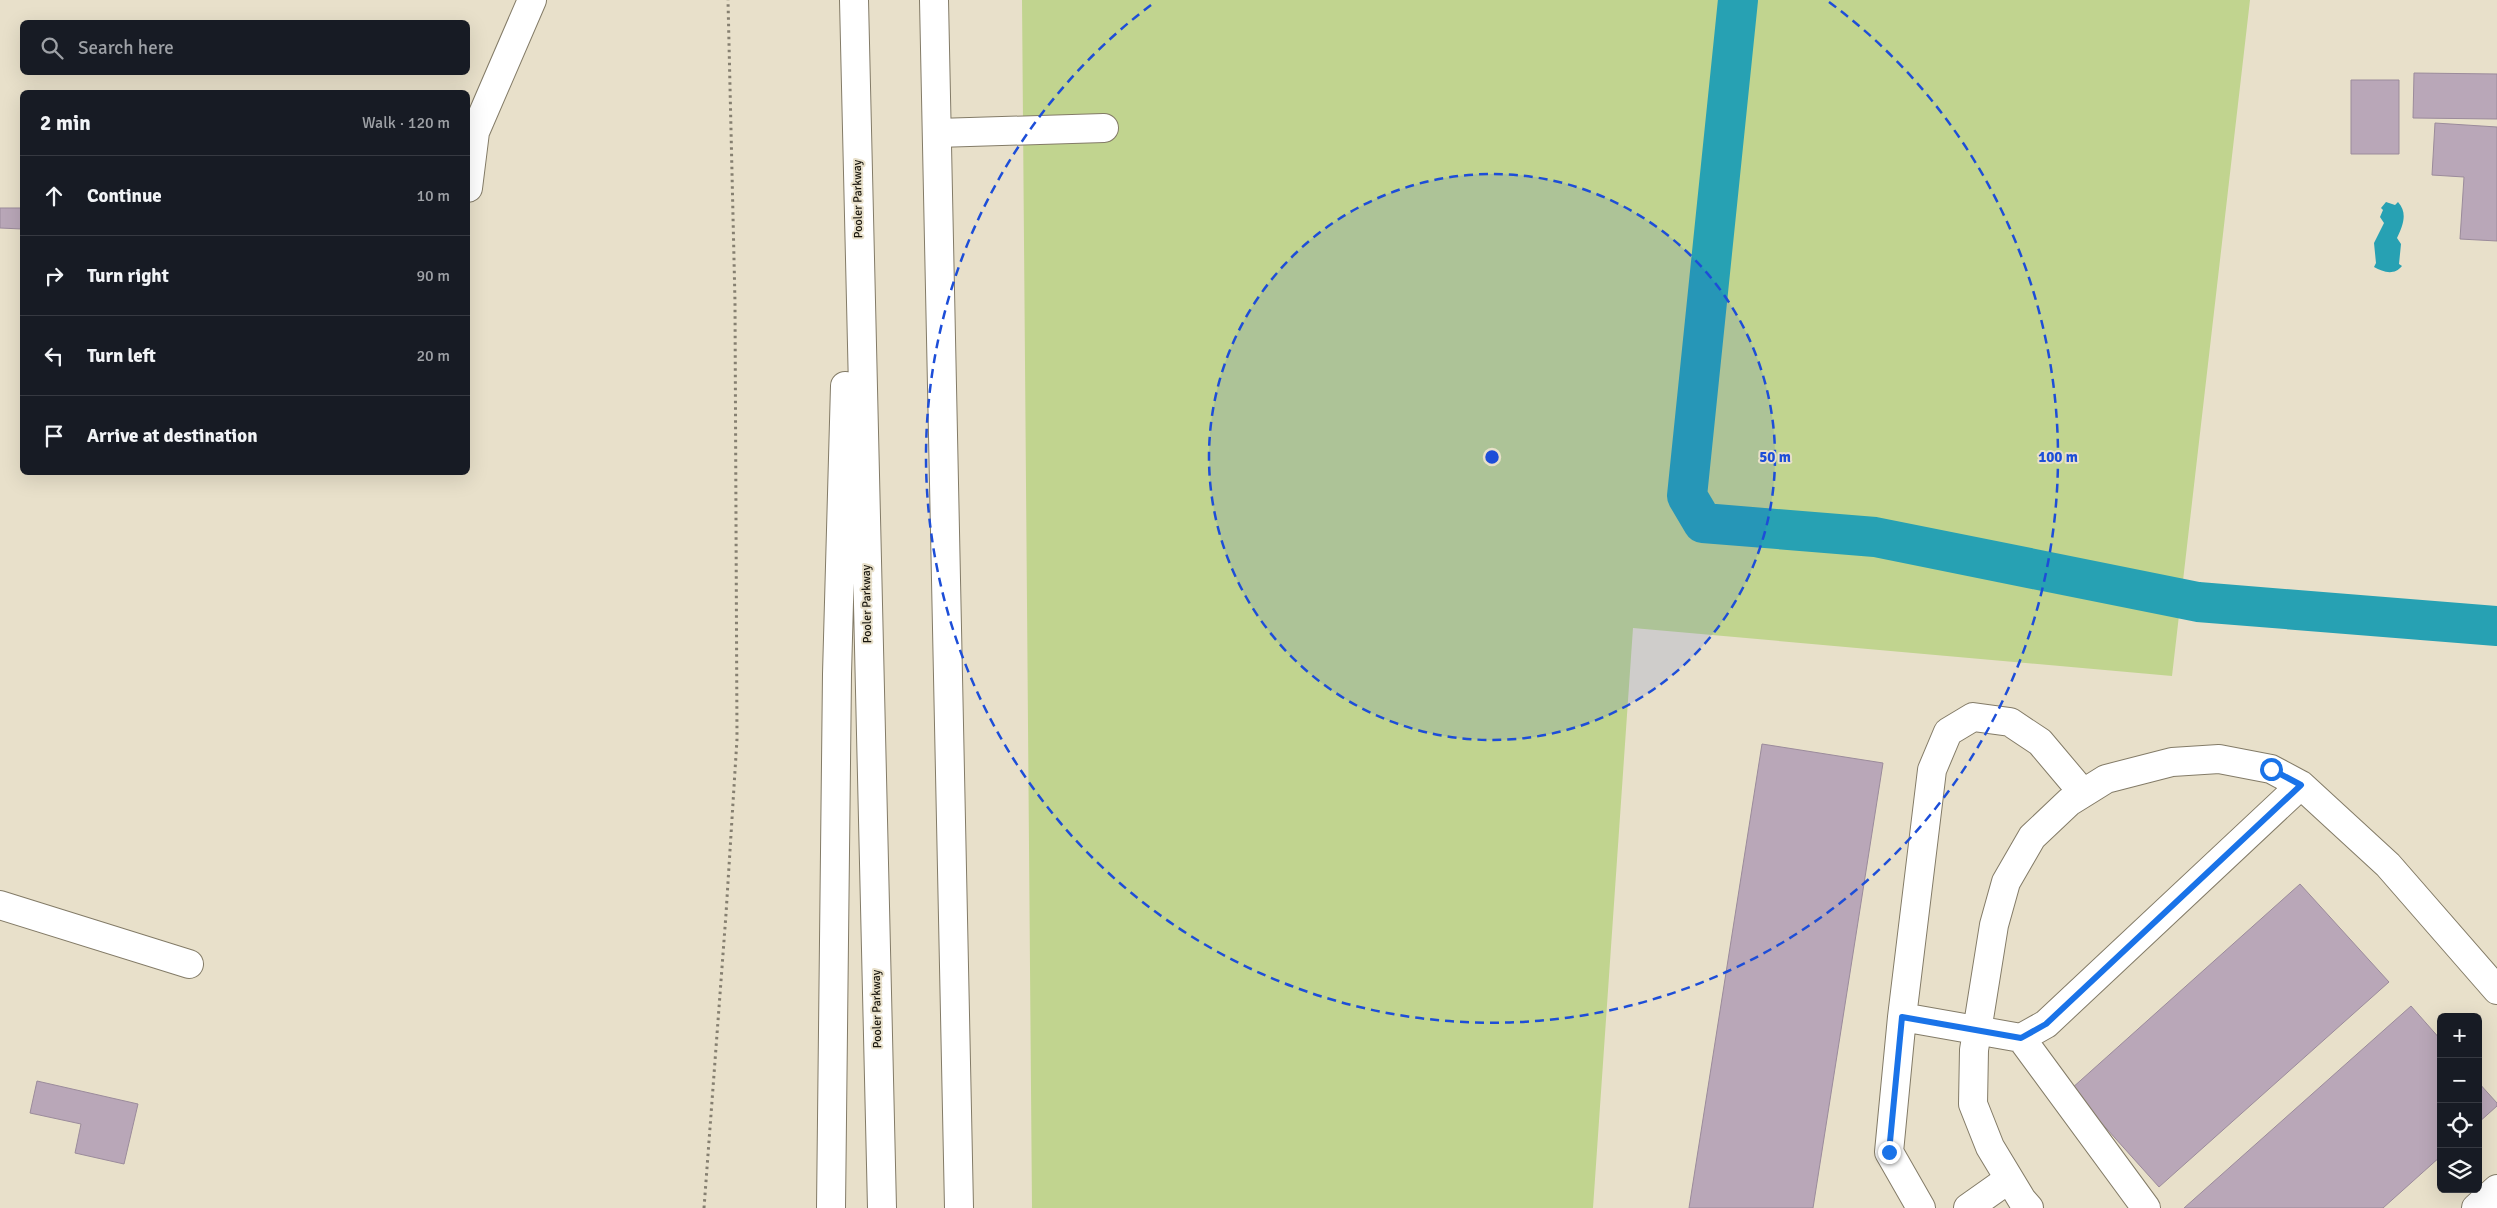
<!DOCTYPE html>
<meta charset="utf-8">
<style>
:root{--surface:#171b24;--page:#20242c;--text:#f1f3f6;--muted:#9ea1a6;--line:#363941}
body{margin:0;font-family:Signika,sans-serif;background:var(--page);color:var(--text)}
.controls{position:absolute;right:15px;bottom:15px;display:grid;overflow:hidden;border-radius:8px;box-shadow:0 5px 20px #0002}
.controls button{width:45px;height:45px;display:grid;place-items:center;padding:0;border:0;border-bottom:1px solid var(--line);background:var(--surface);color:var(--text);font:25px sans-serif}
.stop{position:absolute;width:15px;height:15px;margin:-11px;border:4px solid #1a73e8;border-radius:50%;background:#fff}
.stop.end{background:#1a73e8;border-color:#fff;box-shadow:0 1px 5px #0008}
.list{margin:0;padding:0;list-style:none}
h2{display:flex;justify-content:space-between;align-items:center;height:65px;margin:0;padding:0 20px;font-size:21px}
h2 small{font-size:16px;font-weight:400;color:var(--muted)}
.list li{display:grid;grid-template-columns:32px 1fr auto;gap:15px;align-items:center;box-sizing:border-box;height:80px;padding:0 20px;border-top:1px solid var(--line)}
.list b{display:block;font-size:19px;white-space:nowrap}
.list em{font-size:16px;font-style:normal;color:var(--muted)}
.icon{flex:none;width:28px;height:28px;fill:none;stroke:currentColor;stroke-width:2;stroke-linecap:round;stroke-linejoin:round}
.map{position:relative;flex:none;width:2497px;height:1208px;overflow:hidden}
.search{position:absolute;background:var(--surface);box-shadow:0 5px 20px #0002;left:20px;top:20px;width:450px;height:55px;display:flex;align-items:center;gap:12px;box-sizing:border-box;padding:0 18px;border-radius:8px;color:var(--muted);font-size:19px}
.panel{position:absolute;background:var(--surface);box-shadow:0 5px 20px #0002;left:20px;top:90px;width:450px;height:385px;border-radius:8px}
.map>svg:first-child{display:block}
.green{fill:#c1d48f}
.water{fill:#27a1b3}
.lines{fill:none;stroke-linecap:round;stroke-linejoin:round}
.canal{stroke:#27a1b3;stroke-width:40}
.building{fill:#b9a7b8;stroke:#9b8b9b}
.minor-casing{stroke:#837b67;stroke-width:30}
.major-casing{stroke:#837b67;stroke-width:30}
.path{stroke:#857f70;stroke-width:3;stroke-dasharray:2.5 4;stroke-linecap:butt}
.minor{stroke:#fff;stroke-width:28}
.major{stroke:#fff;stroke-width:28}
.route{stroke:#1a73e8;stroke-width:6}
.ring{fill:none;stroke:#1d4ed8;stroke-width:2.5;stroke-dasharray:9 6}
.labels{text-anchor:middle;dominant-baseline:central;stroke-width:4;stroke-linejoin:round;paint-order:stroke}
.street-label{font-size:12px;fill:#16130b;stroke:#e8e0ca}
.centre{fill:#1d4ed8;stroke:#e8e0ca;stroke-width:2.5}
.ring-label{font-size:15px;text-anchor:middle;font-weight:bold;fill:#1d4ed8;stroke:#e8e0ca;stroke-width:4;stroke-linejoin:round;paint-order:stroke}
</style>
<div class="map">
<svg width="2497" height="1208" viewBox="0 0 2497 1208">
<rect width="100%" height="100%" fill="#e8e0ca"/>
<path class="green" d="M1022,0H2250L2172,676L1633,628L1593,1208H1032Z"/>
<path class="water" d="M2386,202L2395,205L2398,202C2408,213 2403,225 2397,238L2401,244L2399,264L2402,266C2394,276 2383,272 2374,267L2376,263L2374,243L2384,223L2380,217L2383,210L2381,208Z"/>
<g class="lines">
<path class="canal" d="M1738,0L1687,496L1703,523L1875,537L2198,602L2497,626"/>
</g>
<path class="building" d="M2414,73L2497,74V119L2413,118Z
M2351,80H2399V154H2351Z
M2435,123L2497,127V241L2460,239L2464,177L2432,175Z
M0,208H22V229L0,228Z
M1762,744L1883,763L1813,1208H1689Z
M2300,884L2389,982L2159,1187L2071,1089Z
M2411,1006L2441,1040V1156L2383,1208H2184Z
M37,1081L138,1104L124,1164L75,1153L81,1124L30,1113Z
M2478,1082L2497,1103V1106L2478,1123Z"/>
<g class="lines">
<defs>
<path id="minor" d="M937,133L1104,128
M468,137L475,132L532,0
M468,188L475,132
M0,905L189,964
M1902,1017L2021,1038L2046,1024L2301,785
M2021,1038L2146,1208
M1921,1208L1889,1152L1902,1017L1932,770L1948,732L1973,717L2010,722L2040,742L2083,793
M1968,1208L2009,1179
M2029,1208L2022,1200L1990,1147L1973,1104L1974,1050L1994,925L2006,882L2032,837L2069,802L2106,779L2172,762L2219,759L2271,769L2301,785L2388,865L2497,990
M2476,1208L2497,1189"/>
<path id="major" d="M854,0L882,1208
M934,0L959,1208
M831,1208L837,674L845,386"/>
</defs>
<use href="#minor" class="minor-casing"/>
<use href="#major" class="major-casing"/>
<path class="path" d="M704,1208L726,914L737,739L735,302L728,0"/>
<use href="#minor" class="minor"/>
<use href="#major" class="major"/>
</g>
<g class="lines">
<path class="route" d="M1889,1152L1902,1017L2021,1038L2046,1024L2301,785L2271,769"/>
</g>
<circle cx="1492" cy="457" r="283" fill="#1d4ed8" fill-opacity=".12"/>
<g class="ring">
<circle cx="1492" cy="457" r="283"/>
<path d="M1829 2A566 566 0 1 1 1155 2"/>
</g>
<g class="labels">
<g class="street-label">
<text transform="translate(858 199) rotate(-91)">Pooler Parkway</text>
<text transform="translate(867 604) rotate(-91)">Pooler Parkway</text>
<text transform="translate(877 1009) rotate(-91)">Pooler Parkway</text>
</g>
</g>
<circle cx="1492" cy="457" r="8" class="centre"/>
<g class="ring-label">
<text x="1775" y="462">50 m</text>
<text x="2058" y="462">100 m</text>
</g>
</svg>
<div class="controls">
<button>+</button>
<button>−</button>
<button><svg class="icon" aria-label="locate" viewBox="0 0 24 24"><circle cx="12" cy="12" r="6"/><path d="M12 2v4M12 18v4M2 12h4M18 12h4"/></svg></button>
<button><svg class="icon" aria-label="layers" viewBox="0 0 24 24"><path d="M12 4l9 5-9 5-9-5zM3 14l9 5 9-5"/></svg></button>
</div>
<div class="stop" style="left:2271px;top:769px"></div>
<div class="stop end" style="left:1889px;top:1152px"></div>
<div class="search"><svg class="icon" aria-label="search" viewBox="0 0 24 24"><circle cx="10" cy="10" r="6"/><path d="M15 15l6 6"/></svg>Search here</div>
<section class="panel">
<h2>2 min<small>Walk · 120 m</small></h2>
<ul class="list">
<li><svg class="icon" aria-label="ahead" viewBox="0 0 24 24"><path d="M12 20V5M6 11l6-6 6 6"/></svg><div><b>Continue</b></div><em>10 m</em></li>
<li><svg class="icon" aria-label="right" viewBox="0 0 24 24"><path d="M7 20v-9h11M14 6l5 5-5 5"/></svg><div><b>Turn right</b></div><em>90 m</em></li>
<li><svg class="icon" aria-label="left" viewBox="0 0 24 24"><path d="M17 20v-9H6M10 6l-5 5 5 5"/></svg><div><b>Turn left</b></div><em>20 m</em></li>
<li><svg class="icon" aria-label="arrive" viewBox="0 0 24 24"><path d="M6 21V4h12l-3 4 3 4H6"/></svg><div><b>Arrive at destination</b></div></li>
</ul>
</section>
</div>
